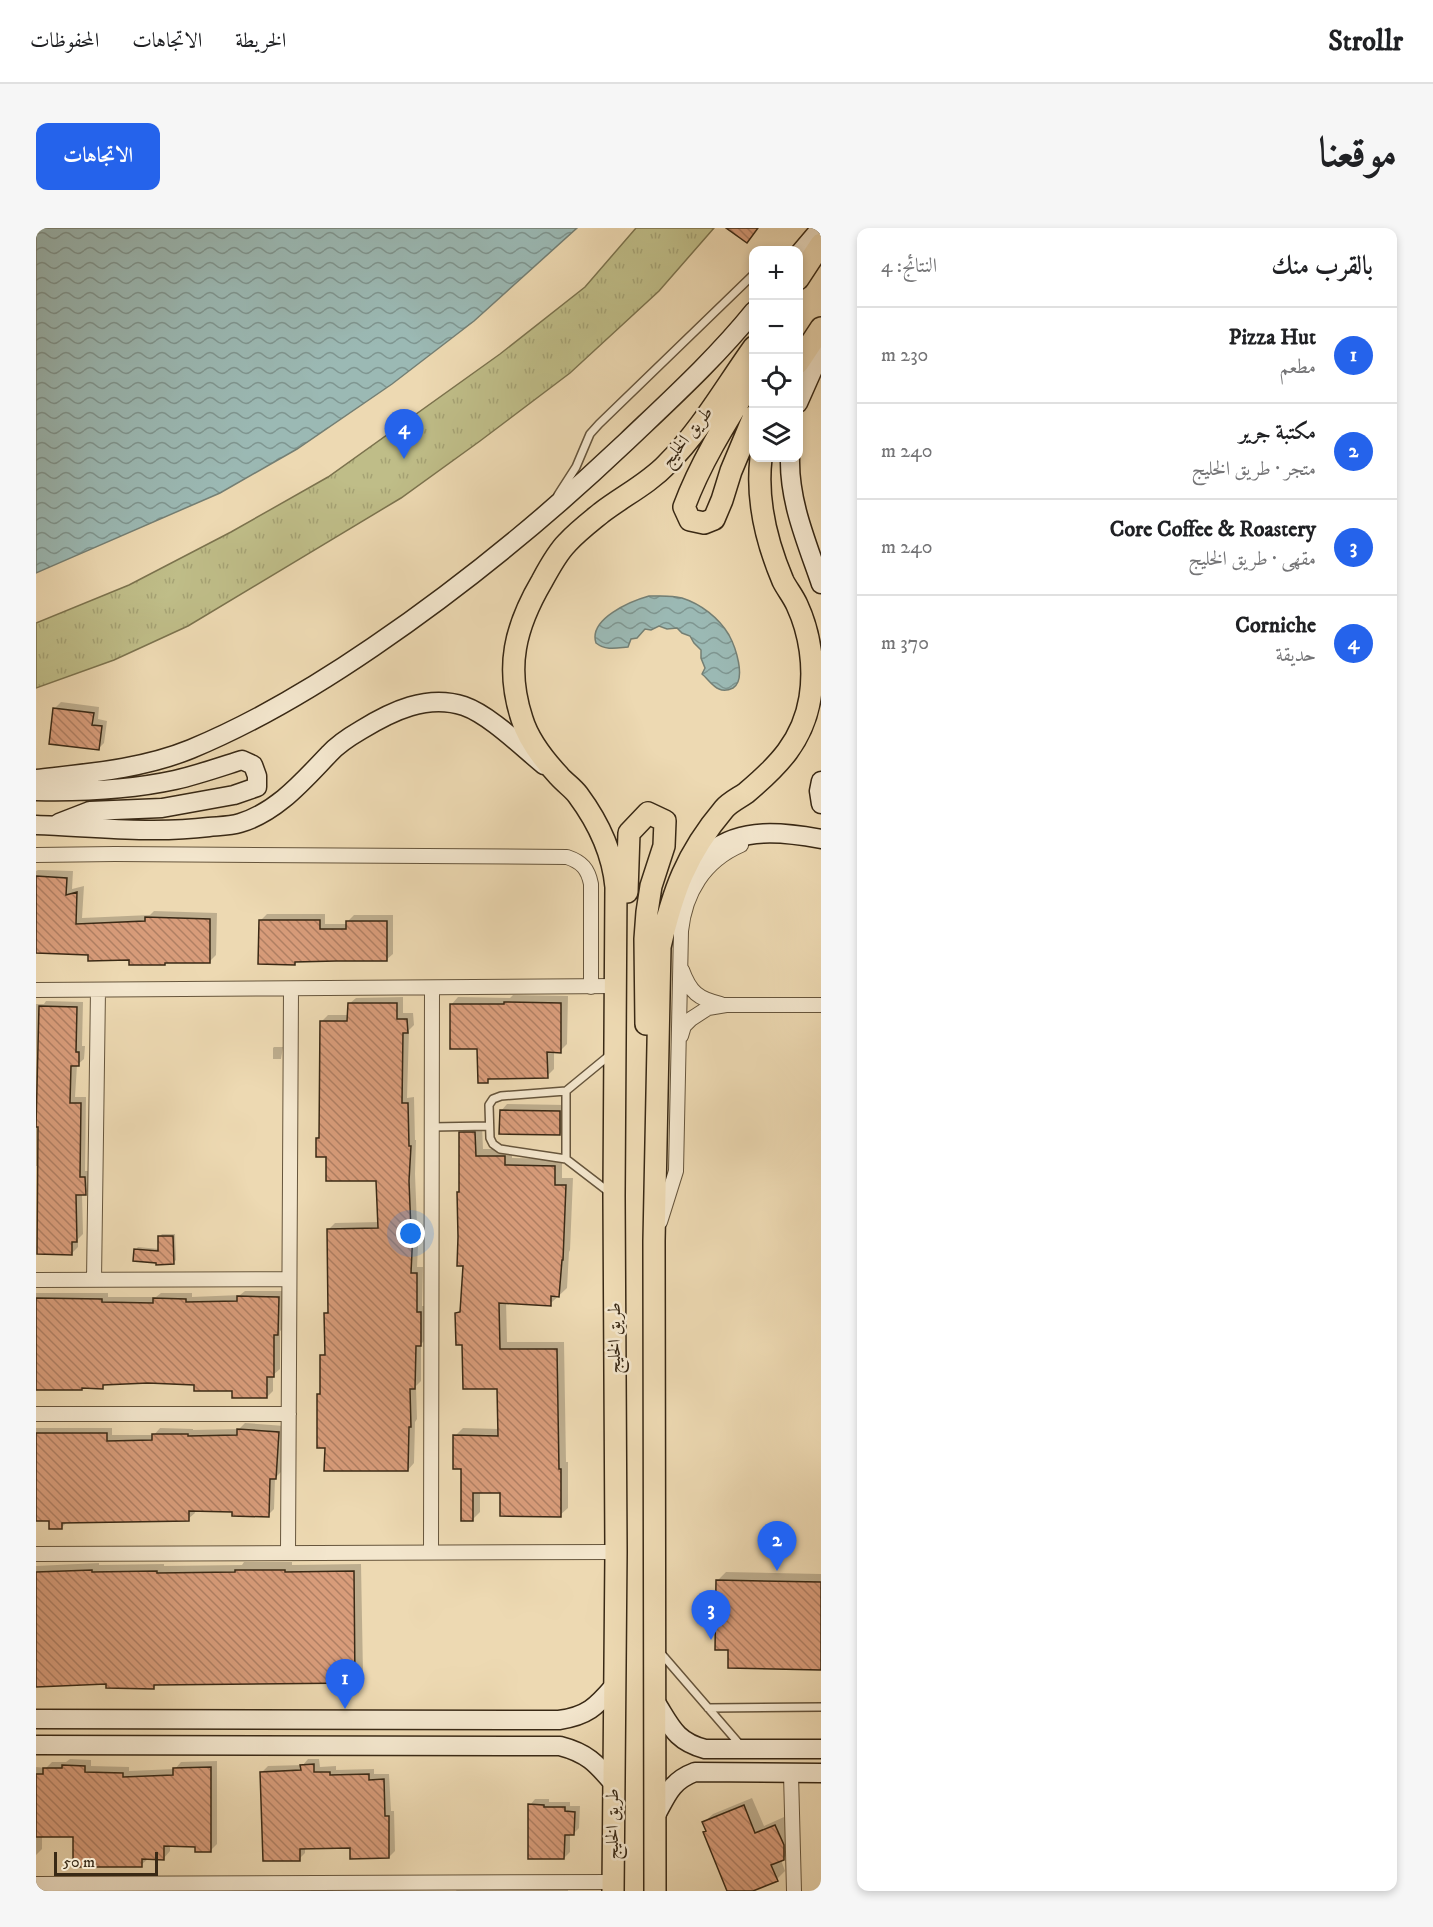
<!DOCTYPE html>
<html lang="ar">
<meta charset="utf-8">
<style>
:root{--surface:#fff;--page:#f6f6f6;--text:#202124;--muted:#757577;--line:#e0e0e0;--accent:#2563eb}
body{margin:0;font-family:"IM FELL DW Pica",Amiri,serif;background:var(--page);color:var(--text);direction:rtl}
.controls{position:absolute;right:18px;top:18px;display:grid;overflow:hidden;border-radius:12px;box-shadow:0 3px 9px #0003}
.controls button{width:54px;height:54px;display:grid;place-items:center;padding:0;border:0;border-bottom:2px solid var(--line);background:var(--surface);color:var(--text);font:30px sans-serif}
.scale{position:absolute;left:18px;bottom:15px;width:104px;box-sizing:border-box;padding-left:6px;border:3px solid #392915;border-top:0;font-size:16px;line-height:21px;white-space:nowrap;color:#392915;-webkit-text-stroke:4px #f3e6cd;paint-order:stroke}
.you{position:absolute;left:375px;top:1006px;width:21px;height:21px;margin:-15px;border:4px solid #fff;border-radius:50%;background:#1a73e8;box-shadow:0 0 0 9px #1a73e833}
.badge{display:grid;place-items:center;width:39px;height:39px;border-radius:50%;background:var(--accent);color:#fff;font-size:20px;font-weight:700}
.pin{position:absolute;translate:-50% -50px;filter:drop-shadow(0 2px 3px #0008)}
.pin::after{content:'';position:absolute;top:32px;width:21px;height:18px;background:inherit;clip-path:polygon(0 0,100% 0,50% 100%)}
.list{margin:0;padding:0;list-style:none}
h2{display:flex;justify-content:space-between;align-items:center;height:78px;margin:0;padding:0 24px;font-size:26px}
h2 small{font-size:20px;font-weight:400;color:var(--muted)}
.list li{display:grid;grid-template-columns:39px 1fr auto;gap:18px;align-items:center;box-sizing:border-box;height:96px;padding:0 24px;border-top:2px solid var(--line)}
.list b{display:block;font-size:22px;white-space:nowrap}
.list p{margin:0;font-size:20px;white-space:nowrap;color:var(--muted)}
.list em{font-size:20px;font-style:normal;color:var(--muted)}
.icon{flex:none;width:33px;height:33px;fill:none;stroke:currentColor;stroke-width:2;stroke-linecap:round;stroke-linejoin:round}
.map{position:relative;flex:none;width:785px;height:1663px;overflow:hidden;direction:ltr;border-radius:12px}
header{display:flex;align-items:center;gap:36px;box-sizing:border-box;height:84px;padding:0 30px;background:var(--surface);border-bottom:2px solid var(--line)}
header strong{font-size:28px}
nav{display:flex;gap:33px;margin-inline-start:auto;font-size:21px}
.intro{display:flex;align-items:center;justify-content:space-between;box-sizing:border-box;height:144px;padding:0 36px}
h1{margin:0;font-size:42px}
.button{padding:15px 27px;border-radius:12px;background:var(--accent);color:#fff;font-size:21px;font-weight:700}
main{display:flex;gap:36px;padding:0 36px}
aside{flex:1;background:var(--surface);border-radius:12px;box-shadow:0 3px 9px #0003}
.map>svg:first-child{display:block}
.grass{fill:url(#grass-tufts);stroke:#7c734e;stroke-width:1.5}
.water{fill:url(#water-waves);stroke:#747f74;stroke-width:1.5}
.shadow{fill:#0003}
.building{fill:url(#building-back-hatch);stroke:#392915;stroke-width:1.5}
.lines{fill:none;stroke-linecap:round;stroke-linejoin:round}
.lane-casing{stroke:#66553c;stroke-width:10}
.street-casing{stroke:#66553c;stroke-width:16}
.secondary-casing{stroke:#392915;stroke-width:21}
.primary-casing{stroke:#392915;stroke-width:24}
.lane{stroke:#f3e6cd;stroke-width:7}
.street{stroke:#f3e6cd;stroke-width:14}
.secondary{stroke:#f3e6cd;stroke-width:18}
.primary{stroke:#edd9b2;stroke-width:21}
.labels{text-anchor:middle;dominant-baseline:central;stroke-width:5;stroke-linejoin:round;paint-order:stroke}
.street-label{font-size:18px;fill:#392915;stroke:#f3e6cd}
</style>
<header>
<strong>Strollr</strong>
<nav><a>الخريطة</a><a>الاتجاهات</a><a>المحفوظات</a></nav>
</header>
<div class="intro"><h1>موقعنا</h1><a class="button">الاتجاهات</a></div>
<main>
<aside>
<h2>بالقرب منك<small>النتائج: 4</small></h2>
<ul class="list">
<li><span class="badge">1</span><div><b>Pizza Hut</b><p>مطعم</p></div><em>230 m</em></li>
<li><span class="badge">2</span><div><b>مكتبة جرير</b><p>متجر · طريق الخليج</p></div><em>240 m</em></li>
<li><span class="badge">3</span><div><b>Core Coffee &amp; Roastery</b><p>مقهى · طريق الخليج</p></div><em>240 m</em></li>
<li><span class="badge">4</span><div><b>Corniche</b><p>حديقة</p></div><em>370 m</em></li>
</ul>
</aside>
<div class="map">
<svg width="785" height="1663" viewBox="0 0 785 1663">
<defs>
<pattern id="grass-tufts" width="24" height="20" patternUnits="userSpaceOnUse" patternTransform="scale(1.5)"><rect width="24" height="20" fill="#bfbd88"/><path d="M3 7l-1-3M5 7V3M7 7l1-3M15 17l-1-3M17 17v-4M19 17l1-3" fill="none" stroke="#a5a274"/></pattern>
<pattern id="water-waves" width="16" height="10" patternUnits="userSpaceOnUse" patternTransform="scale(1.5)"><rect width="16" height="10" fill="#9bb9b4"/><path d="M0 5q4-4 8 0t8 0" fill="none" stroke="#7f9691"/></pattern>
<pattern id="building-back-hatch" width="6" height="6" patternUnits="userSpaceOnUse" patternTransform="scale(1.5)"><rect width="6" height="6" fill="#d89c7a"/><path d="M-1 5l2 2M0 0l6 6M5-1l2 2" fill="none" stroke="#b07f63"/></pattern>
</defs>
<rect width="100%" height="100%" fill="#edd9b2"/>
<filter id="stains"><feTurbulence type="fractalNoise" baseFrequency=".00333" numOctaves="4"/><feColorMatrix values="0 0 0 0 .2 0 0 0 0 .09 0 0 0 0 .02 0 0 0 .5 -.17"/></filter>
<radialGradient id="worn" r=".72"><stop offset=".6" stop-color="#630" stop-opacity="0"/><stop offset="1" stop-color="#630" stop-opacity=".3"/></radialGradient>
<path class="grass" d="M600,0H678L623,63L534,145L444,213L365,270L152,398L78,432L0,460V395L93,357L195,304L292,249L464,126L549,59Z"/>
<path class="water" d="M0,0H541L438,93L356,156L261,221L184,265L0,345Z
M613,368C624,368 635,367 646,370C665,376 683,390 693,407C699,418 711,451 697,460C693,462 687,463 683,461C677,459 671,450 666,446L669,440L665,430V422L658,415L654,408L646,405L641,400L631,401L623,398L615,402L609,401L601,410L595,411L592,419C581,420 570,423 560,415C552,391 595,373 613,368Z"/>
<path class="shadow" d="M25,474L63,479L62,491L71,493L68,515L62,521L19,480Z
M2,642L37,643L36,661L48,658L46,690L114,687L118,683L181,685L180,727L173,734L131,733L129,735L53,725L0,723V643Z
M231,686H289V696H311L312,693L318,687H357V726L350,732H261L258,735L225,692Z
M477,767L532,768L531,816L524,823H518V841L511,848L455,849L451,853L442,820L415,777L422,769L474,770Z
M367,769V785H377L378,797L373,802L371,870L378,869L379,912H380L379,946L381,997H383L381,1039H387L386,1078H390L391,1110L385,1116V1153L380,1158L381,1191L379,1194L378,1235L372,1242L290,1218L282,1167L285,1164L286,1128L290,1123L289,1086L293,1082L292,1002L299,995L343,994L342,951L292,927L281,910L285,907V794L292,787H313V776L320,770Z
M10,773L47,774L46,818H49L48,831L41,837L39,869H50L49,943H55L56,959L49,966H46L47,1006L42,1011V1019L36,1025L2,938H0V776H8Z
M238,819H247L245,831H237V820Z
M471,876L530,877V899L524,906L465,883Z
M432,897H446L447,921H476V930L526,931V950H537L534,1022L533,1024L531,1060L514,1076L470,1073L471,1114H528L530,1234H532V1280L524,1287L466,1264H444V1284L437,1291L419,1208L427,1200L463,1201V1159L428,1116L421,1085L426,1080L428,1037L425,963L424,905Z
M126,1006H139L140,1032L137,1035L99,1022L102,1019L123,1021L124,1008Z
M209,1063H248V1100L244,1103V1141L237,1147V1163L231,1169L160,1155L112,1154L70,1156L67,1159L0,1161V1065H72V1069H120L125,1065H156V1069L204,1067Z
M209,1195L249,1198L246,1243L239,1250L238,1281L232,1287L198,1282L158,1281L159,1285L152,1291L32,1293L26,1299L15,1291L0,1292V1200H76V1207H118L124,1200L157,1201V1202L203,1201Z
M208,1334H256V1337L325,1336L327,1446L319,1454L121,1456L117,1460L72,1454L0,1457V1338L63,1335V1337L128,1336V1338L206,1337Z
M690,1344L785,1346V1440L694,1421L681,1353Z
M34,1531L55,1532V1538L93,1539V1543L139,1541L145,1534L181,1533V1616L174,1623L160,1618L134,1617V1623L128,1630H113L105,1637L38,1608H6V1621L0,1627V1539L10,1540L16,1534H30Z
M272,1531H283L284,1539L300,1538V1542L338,1541V1546H353L355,1583H358L359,1623L353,1629L315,1618L269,1619V1625L263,1631L226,1544L232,1538L267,1537Z
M716,1570L728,1598L748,1589L756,1608V1622L745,1632L749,1643L741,1651L713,1663H693L668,1604L671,1602L668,1594L677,1586Z
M499,1571H513V1574H534V1578H544L543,1600L537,1606H534V1624L528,1630L494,1577Z
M532,1660V1663H420L421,1661Z"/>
<path class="building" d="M690,0H722L711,15Z
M17,480L58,485L56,497L66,498L63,522L13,516Z
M0,648L31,650L30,667L41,664L40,696L109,693V689L174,691V735H129V737H93V732L52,733V727L0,725Z
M223,692H284V701H310V693H351V733H300L259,734V737L222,736Z
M468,774L525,775V825L511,824L512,850L452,851V855H442L441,821H414V776H468Z
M312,775H361V791H371L372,805H367L366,875H372L373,918H375L373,953L375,1003H377L375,1045H381V1084H385V1118H380L379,1161H374L375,1199H373L372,1243H288L289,1220H281V1166H284V1127H289L288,1085H292L291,1001L342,1000L340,953H290V929H280V910H283L284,793H311Z
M3,778L41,779L40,824H43V838H35L34,875H45L44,949H49L50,967H40L41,1014H36V1027L1,1026L2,899H0Z
M464,882L524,883V907L463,906Z
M423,904H439L440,928H469V937L519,938V957H530L527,1032H526L523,1069L515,1068V1078L463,1075L464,1121H521L523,1241H525V1289L464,1288V1265H437V1293H425V1241H417V1207L462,1208L461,1161H427L426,1117H420L419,1085L424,1084L427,1038H421L422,1009L421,964H423Z
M122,1008H137L138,1036L120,1037V1035L97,1033L98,1021L122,1023Z
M201,1068L243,1069L242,1107H238V1149H231V1170H196V1163H158V1157L112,1155L67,1157V1161L46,1160V1162H0V1070L66,1071V1074L117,1075V1070L150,1071V1074L201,1073Z
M201,1201L243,1204L240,1251H234L233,1289L196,1288V1284L153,1283V1293L26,1295V1301H13V1293H0V1205H71V1213L116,1212V1206H152V1208L201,1207Z
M56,1342V1344L121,1343V1345L199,1344V1342H249V1344L318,1343L319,1455L118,1457V1461L70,1460V1456L0,1459V1344Z
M680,1352L785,1354V1442L692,1440V1422H679Z
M278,1536V1544H294V1547L333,1546V1552L348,1551L349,1588H353V1630L314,1631V1620L264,1621V1633H227L224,1544L265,1542L264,1537Z
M26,1537L49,1538V1544L87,1545V1549L137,1547V1540L175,1539V1624H159V1619L128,1618V1632L106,1631V1639H37V1609H0V1546H7V1540H26Z
M492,1576L508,1577V1579H529V1583L539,1584L538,1607H529L528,1631H492Z
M708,1577L719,1605L739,1597L748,1617V1632L735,1637L742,1653L717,1663H691L667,1604L670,1603L666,1594Z"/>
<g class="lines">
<defs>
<path id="lane" d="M522,267L540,239L554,206L563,196L718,46
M396,899L453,898
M530,931L464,921L457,916L454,910L453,877L457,871L465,868L530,863
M573,964L530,931V863L575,826
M623,1423L706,1519
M672,1480L785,1479"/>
<path id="street" d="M0,627L79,626L531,629C546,634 552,641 555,656V759
M646,742C654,764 662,771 685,776
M0,762L580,758
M645,808L648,798L655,791L672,780L690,777H785
M624,994L640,943L645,703C649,665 668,633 705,617
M0,1052L253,1051
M58,1052L62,762
M0,1186H253
M252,1324L255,761
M395,1324L396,760
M0,1326L580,1324
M755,1546L758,1663
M0,1656L577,1654"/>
<path id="secondary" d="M762,27L785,0
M762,175L778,139L780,108
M754,230C753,274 771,315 785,356
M0,551C53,545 106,541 155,521C220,494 280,458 337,419C428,357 512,288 591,213C635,171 680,130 718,83
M785,553L783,563L785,576
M0,563C46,564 93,562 139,552C161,547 184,539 206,532L217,537L221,548V559L198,567L126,580L54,583L23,595
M0,597C57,599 116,606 173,599C183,598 194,598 204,595C241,584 267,553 293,526C302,516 313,509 325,502C356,483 391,466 428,478C454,487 487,520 508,537
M648,656C655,646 664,632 674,624C706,599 747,604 785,611
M619,1473C635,1498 639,1513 669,1521H785
M0,1491L523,1492C551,1488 560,1479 578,1458
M0,1517L524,1518C551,1525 560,1535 577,1555
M619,1589C631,1567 635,1553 659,1544L785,1545"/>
<path id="primary" d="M762,51L785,16
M762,135L785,100
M718,149C692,191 665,233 648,279L654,292L668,295L678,291L686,272L695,243L718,188
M591,664L593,605L612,585L629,593L628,618L615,658L611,684L609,711L610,796
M577,1663L580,1324L578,968L580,659C577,626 562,594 542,567C537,560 529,555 523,548C509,533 492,511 486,491C469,439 479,399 506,353C513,340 521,325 531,315C541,304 554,294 565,285C587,268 612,256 631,236C665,202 690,158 718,119
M619,1663L618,1013L624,719C637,663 650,626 688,581C694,574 703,570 710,565C742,538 767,513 774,470C779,439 774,405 761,377C757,368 751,361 747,353C730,313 720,273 725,230"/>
</defs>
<use href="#lane" class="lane-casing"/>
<use href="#street" class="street-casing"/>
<use href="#secondary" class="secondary-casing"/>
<use href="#primary" class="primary-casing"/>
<use href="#lane" class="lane"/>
<use href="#street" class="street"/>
<use href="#secondary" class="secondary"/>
<use href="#primary" class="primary"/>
</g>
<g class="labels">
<g class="street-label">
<text transform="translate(651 209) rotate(-51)">طريق الخليج</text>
<text transform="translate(579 1110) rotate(-90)">طريق الخليج</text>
<text transform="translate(577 1596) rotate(-90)">طريق الخليج</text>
</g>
</g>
<rect width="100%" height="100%" filter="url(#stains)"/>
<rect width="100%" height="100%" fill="url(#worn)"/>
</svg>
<div class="controls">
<button>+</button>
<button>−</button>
<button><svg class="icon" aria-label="locate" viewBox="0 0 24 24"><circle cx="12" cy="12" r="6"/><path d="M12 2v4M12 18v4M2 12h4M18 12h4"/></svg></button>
<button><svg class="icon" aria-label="layers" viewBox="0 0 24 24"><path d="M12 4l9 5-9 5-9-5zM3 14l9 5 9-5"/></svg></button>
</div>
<div class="scale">50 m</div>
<div class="you"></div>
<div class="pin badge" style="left:309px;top:1481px">1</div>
<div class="pin badge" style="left:741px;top:1343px">2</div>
<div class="pin badge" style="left:675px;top:1412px">3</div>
<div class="pin badge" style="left:368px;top:231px">4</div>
</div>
</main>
